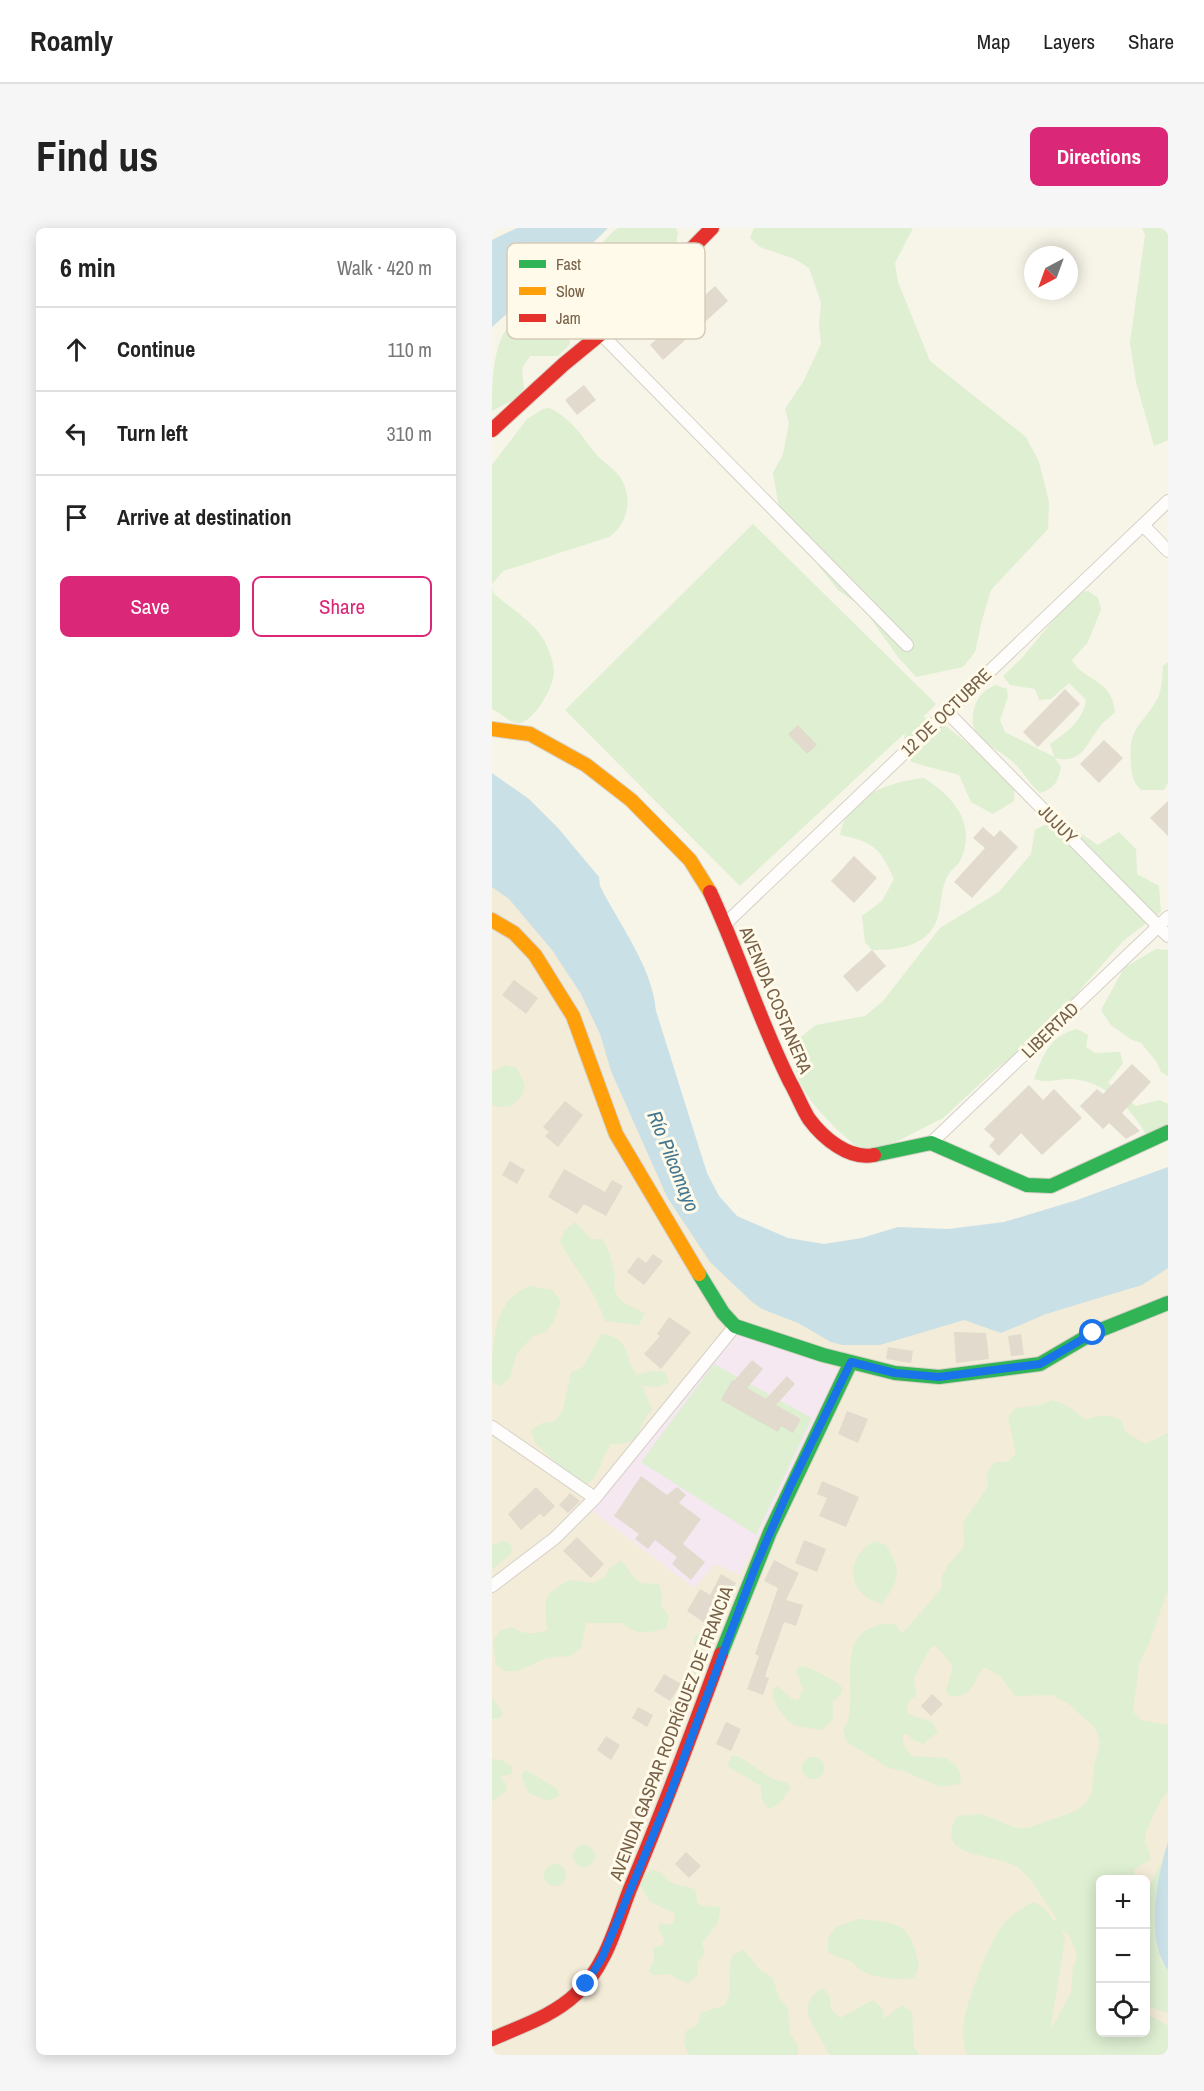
<!DOCTYPE html>
<meta charset="utf-8">
<style>
:root{--surface:#fff;--page:#f6f6f6;--text:#222;--muted:#767676;--line:#e0e0e0;--accent:#db2777}
body{margin:0;font-family:"Archivo Narrow",sans-serif;background:var(--page);color:var(--text)}
.controls{position:absolute;right:18px;bottom:18px;display:grid;overflow:hidden;border-radius:9px;box-shadow:0 3px 15px #0003}
.controls button{width:54px;height:54px;display:grid;place-items:center;padding:0;border:0;border-bottom:2px solid var(--line);background:var(--surface);color:var(--text);font:30px sans-serif}
.compass{position:absolute;left:532px;top:18px;width:54px;height:54px;border-radius:50%;background:var(--surface);box-shadow:0 3px 15px #0003;rotate:221deg}
.stop{position:absolute;width:18px;height:18px;margin:-14px;border:4px solid #1a73e8;border-radius:50%;background:#fff}
.stop.end{background:#1a73e8;border-color:#fff;box-shadow:0 2px 6px #0008}
.list{margin:0;padding:0;list-style:none}
h2{display:flex;justify-content:space-between;align-items:center;height:78px;margin:0;padding:0 24px;font-size:26px}
h2 small{font-size:20px;font-weight:400;color:var(--muted)}
.list li{display:grid;grid-template-columns:39px 1fr auto;gap:18px;align-items:center;box-sizing:border-box;height:84px;padding:0 24px;border-top:2px solid var(--line)}
.list b{display:block;font-size:22px;white-space:nowrap}
.list em{font-size:20px;font-style:normal;color:var(--muted)}
.actions{display:flex;gap:12px;padding:18px 24px}
.actions a{flex:1;padding:14px 0;border:2px solid var(--accent);border-radius:9px;text-align:center;font-size:21px;color:var(--accent)}
.actions .main{background:var(--accent);color:#fff}
.icon{flex:none;width:33px;height:33px;fill:none;stroke:currentColor;stroke-width:2;stroke-linecap:round;stroke-linejoin:round}
.map{position:relative;flex:none;width:676px;height:1827px;overflow:hidden;border-radius:9px}
header{display:flex;align-items:center;gap:36px;box-sizing:border-box;height:84px;padding:0 30px;background:var(--surface);border-bottom:2px solid var(--line)}
header strong{font-size:28px}
nav{display:flex;gap:33px;margin-inline-start:auto;font-size:21px}
.intro{display:flex;align-items:center;justify-content:space-between;box-sizing:border-box;height:144px;padding:0 36px}
h1{margin:0;font-size:42px}
.button{padding:15px 27px;border-radius:9px;background:var(--accent);color:#fff;font-size:21px;font-weight:700}
main{display:flex;gap:36px;padding:0 36px}
aside{flex:1;background:var(--surface);border-radius:9px;box-shadow:0 3px 15px #0003}
.map>svg:first-child{display:block}
.residential{fill:#f3ecd8;fill-rule:evenodd}
.education{fill:#f5e8f1}
.green{fill:#deefd2;fill-rule:evenodd}
.water{fill:#cae0e7}
.building{fill:#e1dacd}
.lines{fill:none;stroke-linecap:round;stroke-linejoin:round}
.street-casing{stroke:#d6d1c7;stroke-width:14}
.fast-casing{stroke:#d6d1c6;stroke-width:16}
.slow-casing{stroke:#d6d1c6;stroke-width:16}
.jam-casing{stroke:#d6d1c6;stroke-width:16}
.street{stroke:#fefdfc;stroke-width:12}
.fast{stroke:#30b455;stroke-width:14}
.slow{stroke:#ff9f0a;stroke-width:14}
.jam{stroke:#e5322d;stroke-width:14}
.route{stroke:#1a73e8;stroke-width:8}
.labels{text-anchor:middle;dominant-baseline:central;stroke-width:6;stroke-linejoin:round;paint-order:stroke}
.street-label{font-size:18px;fill:#766047;stroke:#fffae9}
.water-label{font-size:20px;font-style:italic;fill:#427792;stroke:#fffae9}
.key{fill:#fffae9;stroke:#d6ccb8;stroke-width:1.5}
.key-label{font-size:16px;fill:#766047}
</style>
<header>
<strong>Roamly</strong>
<nav><a>Map</a><a>Layers</a><a>Share</a></nav>
</header>
<div class="intro"><h1>Find us</h1><a class="button">Directions</a></div>
<main>
<aside>
<h2>6 min<small>Walk · 420 m</small></h2>
<ul class="list">
<li><svg class="icon" aria-label="ahead" viewBox="0 0 24 24"><path d="M12 20V5M6 11l6-6 6 6"/></svg><div><b>Continue</b></div><em>110 m</em></li>
<li><svg class="icon" aria-label="left" viewBox="0 0 24 24"><path d="M17 20v-9H6M10 6l-5 5 5 5"/></svg><div><b>Turn left</b></div><em>310 m</em></li>
<li><svg class="icon" aria-label="arrive" viewBox="0 0 24 24"><path d="M6 21V4h12l-3 4 3 4H6"/></svg><div><b>Arrive at destination</b></div></li>
</ul>
<div class="actions"><a class="main">Save</a><a>Share</a></div>
</aside>
<div class="map">
<svg width="676" height="1827" viewBox="0 0 676 1827">
<rect width="100%" height="100%" fill="#f7f4e8"/>
<path class="residential" d="M0,572L244,1038L676,991V1827H0ZM608,1652H654V1804H608Z"/>
<path class="education" d="M243,1106L347,1141L248,1347L223,1336L202,1360L99,1282Z"/>
<path class="green" d="M126,0H184L186,5L183,21L143,62L127,72L107,95L101,97L82,92L76,93L64,72C69,56 84,53 93,41C104,26 110,11 126,0Z
M262,0H421L403,35L406,54L438,133L534,209L547,234L557,274L556,301L499,362L490,392L483,424L471,439L424,449L406,429L371,380L346,362L326,337L287,280L281,245L291,226L297,195L293,181L311,154L329,116L327,98L329,74L317,40L303,31L268,19L258,10Z
M650,0H676V212L662,218L644,154L638,115L653,7Z
M51,85L66,87L78,106V116L66,128H38L30,140L32,161L23,171L0,183C0,155 0,103 27,90C34,87 43,87 51,85Z
M57,180C80,191 88,206 103,225C110,234 125,242 130,252C141,273 135,296 117,309L11,343L0,356V237L35,191L51,181Z
M261,296L444,476L431,489L449,494L486,524L507,532L523,549L522,573L501,586L479,574L467,547L419,534L412,508L414,504L248,658L73,482Z
M0,360L1,365C16,378 35,390 47,405C55,415 61,431 62,443C63,457 42,493 28,495C17,496 10,485 0,481Z
M596,363L606,370L609,381L596,414L580,432C592,454 620,450 623,484C618,489 610,495 606,501C593,519 589,536 563,530L569,539C566,554 562,561 548,565C538,556 532,545 523,536C503,516 474,514 482,481C486,468 491,463 503,457L515,461L516,469L508,492L513,504L562,529L558,516C575,504 591,493 594,472L577,455L559,471L547,472L543,461L518,457L511,448L529,431L584,365Z
M676,434V555L672,562H649C641,554 640,548 639,537C636,502 646,501 663,475C670,464 670,451 671,438Z
M432,550C460,568 485,594 469,631C466,638 458,642 455,649C448,662 450,681 444,694C434,719 403,722 380,722L373,714L370,688L390,673L402,651C388,620 382,614 348,607C355,567 398,554 432,550Z
M565,590L606,617L627,604L644,621L645,646L667,658L669,684L631,713L546,810L504,841L451,890L376,928C351,907 306,871 303,836C302,829 304,820 305,812L324,797L373,788L391,773L448,700L507,664L539,626L543,602Z
M664,721L676,722V848L669,844L664,833L649,815L638,811L619,797L609,782L632,740Z
M585,801L596,807L594,819L603,825L628,824L631,835L616,855L644,878L667,872L676,876V901L655,908C640,881 612,852 579,851C564,851 556,856 542,851C551,828 557,808 585,801Z
M13,837L25,840L33,857L29,869L20,878L4,879L0,876V844Z
M83,994L99,1011H111C116,1021 119,1032 122,1042C125,1052 119,1059 126,1069C133,1079 144,1078 153,1086L147,1097L113,1093C104,1063 82,1041 68,1014L72,1003Z
M38,1058L60,1062L69,1073L61,1095L53,1104L41,1108L25,1125L18,1150L8,1158L0,1154C0,1118 0,1071 38,1058Z
M109,1106C141,1110 130,1129 145,1147L161,1143L173,1144L177,1155L165,1159L145,1157L151,1159L160,1182C142,1198 154,1218 119,1216C108,1230 110,1244 95,1257L71,1256L62,1247V1233L43,1215L39,1203L50,1195L63,1193L71,1182L79,1144L91,1139Z
M222,1136L320,1190L264,1307L149,1234Z
M560,1172L572,1176L594,1192C608,1186 616,1186 630,1193L633,1204L654,1216L676,1205V1361L658,1413L647,1436L641,1484L649,1492L676,1497V1564C668,1571 652,1603 653,1614C655,1621 659,1624 658,1632L641,1642L645,1651L608,1652V1804H654V1785L676,1798V1827H475C472,1818 470,1809 471,1800C473,1777 497,1713 512,1695C520,1686 531,1679 542,1674L552,1680L563,1694L564,1690C554,1675 542,1653 528,1641C506,1622 440,1635 465,1588L490,1586L523,1600H536L583,1583L593,1576L600,1565L602,1538L608,1514L603,1500L578,1477L561,1467L523,1468L508,1448L492,1439C481,1453 480,1471 457,1468L454,1462L461,1438L444,1418L438,1420C435,1426 422,1449 422,1451C422,1456 424,1461 424,1467C417,1473 413,1477 416,1486L440,1494L446,1504L431,1516L420,1511L416,1506L410,1507L412,1519L420,1528L454,1530C463,1537 473,1545 467,1556L448,1559L412,1543L397,1540L355,1514L351,1502C373,1473 331,1394 403,1396L410,1406L449,1361L450,1348L456,1337L472,1319L471,1294L496,1259L495,1246L503,1234H515L524,1226L516,1189L524,1180L549,1177ZM569,1701L578,1708L585,1728L581,1739L579,1765L558,1803L573,1711Z
M10,1313L16,1314L20,1320L19,1326L0,1341V1317Z
M382,1313L394,1317C407,1339 410,1350 392,1372V1376C355,1369 351,1331 382,1313Z
M129,1333C144,1349 141,1359 167,1355L170,1367L169,1379L177,1388L174,1400C156,1405 145,1408 130,1395H94L89,1420L79,1428L55,1430L25,1443H13L4,1437L1,1412L8,1402L20,1399C33,1407 41,1407 55,1402L53,1377L57,1365L77,1352L101,1355L112,1350L118,1340Z
M202 1413a9 9 0 1 1 18 0a9 9 0 1 1-18 0Z
M309,1438C317,1438 344,1453 350,1459V1465L341,1473V1491L330,1502C326,1501 304,1499 302,1497C293,1491 279,1474 281,1462L286,1458L300,1471L306,1472L311,1462L304,1442Z
M191 1451a9 9 0 1 1 18 0a9 9 0 1 1-18 0Z
M0,1469L11,1486L6,1491H0Z
M240,1528H246L282,1552L295,1555L299,1559L288,1575L277,1581C269,1573 269,1568 269,1558L235,1538Z
M310 1540a11 11 0 1 1 22 0a11 11 0 1 1-22 0Z
M0,1531L9,1532L20,1539V1546L8,1549L15,1557L14,1563L0,1573Z
M34,1542L65,1561L67,1567L57,1573L36,1565L29,1547Z
M81 1628a11 11 0 1 1 22 0a11 11 0 1 1-22 0Z
M669,1635L663,1701L669,1733L676,1742V1785L654,1777V1664Z
M52 1647a11 11 0 1 1 22 0a11 11 0 1 1-22 0Z
M160,1642C170,1642 172,1650 180,1655C188,1659 196,1657 204,1662L205,1674L210,1678L229,1679L225,1696L210,1715L213,1726L205,1735L206,1747L197,1755L184,1751L180,1746L161,1747L157,1743L162,1732V1719L169,1718L173,1713L167,1701V1695L179,1697L183,1691L182,1685L158,1674L148,1657L154,1645Z
M367,1691C408,1695 418,1694 427,1738L422,1750C406,1752 384,1751 369,1742C365,1740 363,1735 358,1733C350,1730 344,1729 336,1724V1711L343,1699Z
M252,1722L267,1741L280,1749L288,1772L296,1780L298,1806L305,1816L306,1827H197L192,1815L194,1803L205,1797L209,1785L233,1777C244,1758 232,1746 241,1727Z
M331,1760L338,1769L339,1781L348,1790L381,1772L390,1780L392,1791L410,1777L420,1784L422,1819L427,1827H337C329,1803 297,1779 331,1760Z"/>
<path class="water" d="M25,0H116L68,48L37,66L0,99V12Z
M0,545L37,571L66,600L107,649L108,658C128,698 160,738 164,783L215,945L227,968L245,988L296,1010L332,1016L370,1010L406,999L456,1001L512,994L585,972L676,939V1040L650,1057L554,1086L509,1105L472,1092L388,1117H350L339,1114L306,1095L270,1081L260,1074L218,1034L175,969L119,843L108,806L89,766L60,722L17,671L0,659Z
M676,1614V1742C653,1714 665,1646 676,1614Z"/>
<path class="building" d="M223,58L236,73L171,132L158,117Z
M92,157L104,172L85,187L73,172Z
M573,461L588,476L546,519L531,504Z
M306,497L325,517L315,526L296,506Z
M612,512L631,530L607,555L588,536Z
M676,573V608L658,590Z
M491,599L502,609L508,602L526,619L480,670L462,654L493,620L481,610Z
M362,628L385,650L362,675L339,653Z
M380,722L394,738L365,764L351,748Z
M22,752L46,770L34,786L10,767Z
M640,836L659,854L630,885L648,903L634,911L617,895L611,901L588,878L605,861L611,866Z
M537,857L551,872L562,861L590,890L550,927L529,905L507,928L497,918L503,911L492,901Z
M73,873L91,887L66,919L53,908L57,904L51,899Z
M18,933L33,942L25,956L10,947Z
M72,941L113,964L120,952L131,958L114,988L92,976L85,986L56,969Z
M161,1026L171,1033L152,1057L135,1044L146,1029L154,1035Z
M177,1089L199,1104L169,1141L152,1126L168,1108L165,1106Z
M462,1104L494,1105L497,1131L464,1135Z
M529,1106L532,1127L519,1128L516,1108Z
M396,1119L421,1123L419,1135L394,1131Z
M260,1132L271,1141L255,1160L274,1171L295,1148L303,1156L284,1177L309,1191L301,1205L289,1198L286,1204L229,1172L240,1152L242,1153Z
M355,1183L376,1191L366,1215L346,1206Z
M149,1248L175,1267L185,1259L194,1267L187,1275L209,1291L191,1316L213,1334L199,1352L180,1336L185,1329L163,1312L156,1321L143,1311L147,1306L122,1288Z
M330,1253L367,1269L354,1299L327,1288L335,1270L325,1266Z
M44,1259L63,1278L52,1289L48,1286L29,1302L16,1286Z
M78,1265L88,1273L76,1285L67,1277Z
M85,1309L112,1336L99,1350L71,1323Z
M312,1312L334,1321L325,1344L303,1335Z
M282,1332L307,1345L294,1372L311,1377L304,1398L292,1394L275,1442L273,1449L277,1450L271,1467L255,1461L267,1428L263,1426L286,1360L272,1353Z
M229,1346L244,1355L219,1399L195,1383L208,1361L218,1367Z
M172,1446L189,1456L178,1473L162,1463Z
M440,1466L451,1476L439,1488L429,1478Z
M146,1479L161,1487L155,1499L140,1490Z
M234,1494L249,1501L239,1523L224,1516Z
M114,1508L128,1517L119,1532L105,1522Z
M194,1624L209,1638L197,1650L183,1636Z"/>
<g class="lines">
<defs>
<path id="street" d="M109,106L415,417
M651,297L676,323
M455,484L676,708
M233,696L676,273
M439,915L676,689
M0,1199L103,1270
M0,1358L63,1310L103,1270L243,1098"/>
<path id="fast" d="M382,927L439,915L535,957L559,958L676,904
M207,1046L231,1085L243,1098L331,1127L403,1145L447,1149L548,1136L601,1105L676,1075
M229,1426L278,1304L359,1134"/>
<path id="slow" d="M0,501L38,506L94,537L139,572L198,632L218,664
M0,692L22,705L43,727L81,788L124,906L207,1046"/>
<path id="jam" d="M0,202L72,136L145,76L220,0
M218,664C247,726 267,792 298,854C305,866 310,880 317,891C331,910 357,932 382,927
M0,1811C29,1798 61,1788 84,1766C114,1739 124,1697 138,1661C171,1583 200,1505 229,1426"/>
</defs>
<use href="#street" class="street-casing"/>
<use href="#fast" class="fast-casing"/>
<use href="#slow" class="slow-casing"/>
<use href="#jam" class="jam-casing"/>
<use href="#street" class="street"/>
<use href="#fast" class="fast"/>
<use href="#slow" class="slow"/>
<use href="#jam" class="jam"/>
</g>
<g class="lines">
<path class="route" d="M94,1756L110,1730L177,1569L264,1337L298,1259L359,1134L403,1145L447,1149L548,1136L601,1105"/>
</g>
<g class="labels">
<g class="street-label">
<text transform="translate(454 484) rotate(-44)">12 DE OCTUBRE</text>
<text transform="translate(566 596) rotate(45)">JUJUY</text>
<text transform="translate(284 772) rotate(67)">AVENIDA COSTANERA</text>
<text transform="translate(558 802) rotate(-44)">LIBERTAD</text>
<text transform="translate(179 1505) rotate(-69)">AVENIDA GASPAR RODRÍGUEZ DE FRANCIA</text>
</g>
<g class="water-label">
<text transform="translate(182 933) rotate(68)">Río Pilcomayo</text>
</g>
</g>
<rect x="15" y="15" width="198" height="96" rx="9" class="key"/>
<rect x="27" y="32" width="27" height="8" fill="#30b455"/>
<rect x="27" y="59" width="27" height="8" fill="#ff9f0a"/>
<rect x="27" y="86" width="27" height="8" fill="#e5322d"/>
<g class="key-label">
<text x="64" y="42">Fast</text>
<text x="64" y="69">Slow</text>
<text x="64" y="96">Jam</text>
</g>
</svg>
<div class="controls">
<button>+</button>
<button>−</button>
<button><svg class="icon" aria-label="locate" viewBox="0 0 24 24"><circle cx="12" cy="12" r="6"/><path d="M12 2v4M12 18v4M2 12h4M18 12h4"/></svg></button>
</div>
<svg class="compass" viewBox="-18 -18 36 36"><path d="M0-13l5 13h-10z" fill="#e53935"/><path d="M0 13l5-13h-10z" fill="#767676"/></svg>
<div class="stop" style="left:601px;top:1105px"></div>
<div class="stop end" style="left:94px;top:1756px"></div>
</div>
</main>
